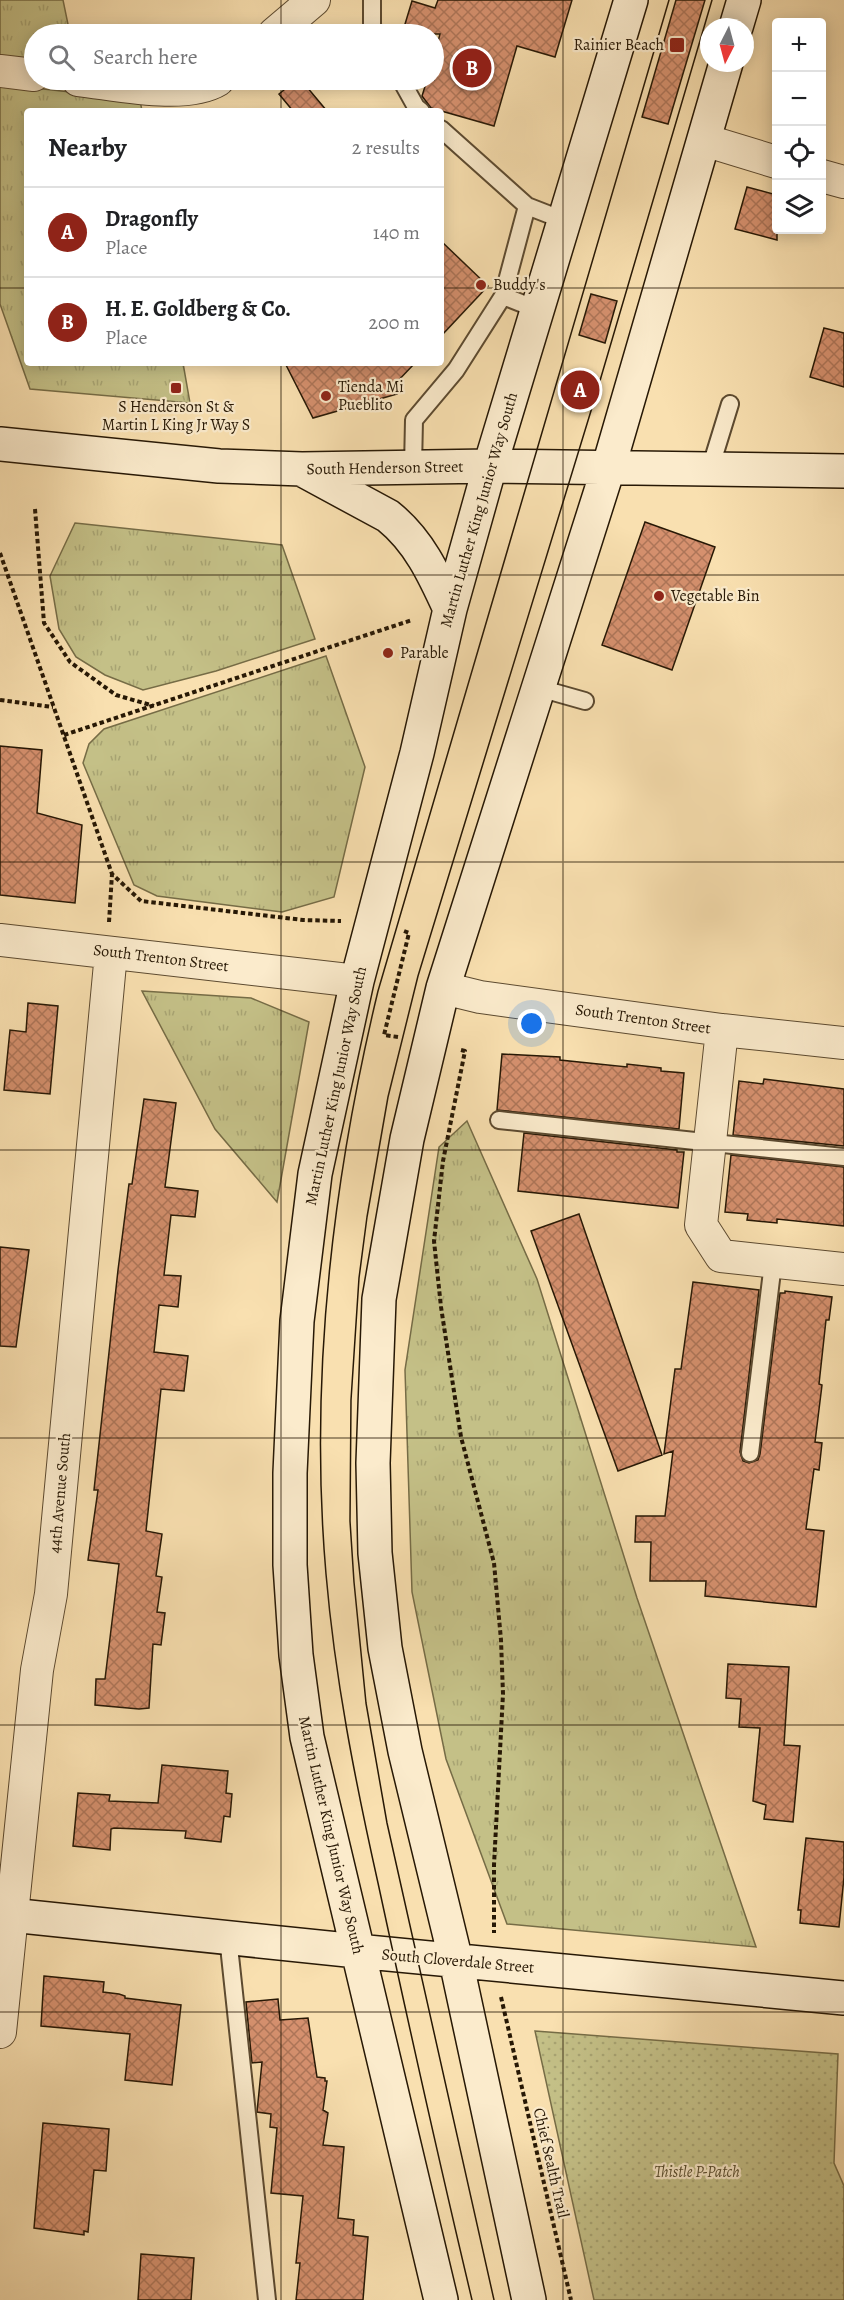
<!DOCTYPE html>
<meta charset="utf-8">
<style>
:root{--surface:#fff;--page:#f2f2f2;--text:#202124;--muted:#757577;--line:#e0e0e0;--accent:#8f2418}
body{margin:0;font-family:Alegreya,serif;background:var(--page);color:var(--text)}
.controls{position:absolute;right:18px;top:18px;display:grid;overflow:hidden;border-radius:6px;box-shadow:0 3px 15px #0003}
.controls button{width:54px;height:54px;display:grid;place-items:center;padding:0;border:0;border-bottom:2px solid var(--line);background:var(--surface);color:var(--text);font:30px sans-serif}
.compass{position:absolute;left:700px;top:18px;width:54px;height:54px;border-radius:50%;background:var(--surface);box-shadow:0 3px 15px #0003;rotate:186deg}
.you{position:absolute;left:532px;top:1024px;width:21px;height:21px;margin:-15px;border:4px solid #fff;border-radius:50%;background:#1a73e8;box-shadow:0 0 0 9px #1a73e833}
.badge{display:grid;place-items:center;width:39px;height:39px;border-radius:50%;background:var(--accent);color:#fff;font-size:20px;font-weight:700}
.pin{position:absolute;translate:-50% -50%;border:3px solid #fff;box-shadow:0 2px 6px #0006}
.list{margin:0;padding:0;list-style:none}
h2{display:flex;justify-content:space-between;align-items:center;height:78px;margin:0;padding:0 24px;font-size:26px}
h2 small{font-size:20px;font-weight:400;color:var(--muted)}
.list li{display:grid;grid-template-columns:39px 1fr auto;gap:18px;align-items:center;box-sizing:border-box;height:90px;padding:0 24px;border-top:2px solid var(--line)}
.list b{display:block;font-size:22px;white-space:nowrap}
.list p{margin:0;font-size:20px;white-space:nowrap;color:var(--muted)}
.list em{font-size:20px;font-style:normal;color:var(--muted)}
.icon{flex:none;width:33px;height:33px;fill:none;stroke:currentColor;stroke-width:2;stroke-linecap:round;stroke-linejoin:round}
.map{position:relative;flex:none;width:844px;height:2300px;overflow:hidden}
.search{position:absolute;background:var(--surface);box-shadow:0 3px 15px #0003;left:24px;top:24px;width:420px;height:66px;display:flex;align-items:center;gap:15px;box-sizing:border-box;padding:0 21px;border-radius:33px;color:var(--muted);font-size:22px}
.panel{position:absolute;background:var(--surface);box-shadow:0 3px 15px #0003;left:24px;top:108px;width:420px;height:258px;border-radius:6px}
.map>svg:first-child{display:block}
.grass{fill:url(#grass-tufts);stroke:#766c46;stroke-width:1.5}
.garden{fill:url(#garden-dots);stroke:#766c46;stroke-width:1.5}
.building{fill:url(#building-cross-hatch);stroke:#271805;stroke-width:1.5}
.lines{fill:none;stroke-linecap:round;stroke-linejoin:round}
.lane-casing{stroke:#5c4a30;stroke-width:20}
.street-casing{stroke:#5c4a30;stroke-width:34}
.secondary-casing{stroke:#271805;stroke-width:36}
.path{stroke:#271805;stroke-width:4;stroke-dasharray:4.5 3;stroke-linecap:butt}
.lane{stroke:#fbebcc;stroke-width:16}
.street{stroke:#fbebcc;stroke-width:32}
.secondary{stroke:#fbebcc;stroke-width:33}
.tram{stroke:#271805;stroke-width:1.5}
.grid{fill:none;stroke:#271805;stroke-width:1.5;stroke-opacity:0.55}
.poi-dot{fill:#8f2418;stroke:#fbebcc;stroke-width:2}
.labels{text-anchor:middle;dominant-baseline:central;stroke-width:4.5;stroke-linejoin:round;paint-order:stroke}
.poi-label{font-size:16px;fill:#271805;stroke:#fbebcc;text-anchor:start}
.street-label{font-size:16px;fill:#271805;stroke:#fbebcc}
.park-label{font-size:16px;font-style:italic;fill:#564a2c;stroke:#fbebcc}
</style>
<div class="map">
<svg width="844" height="2300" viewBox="0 0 844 2300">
<defs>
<pattern id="grass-tufts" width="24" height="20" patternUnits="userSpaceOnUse" patternTransform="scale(1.5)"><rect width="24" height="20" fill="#c4c087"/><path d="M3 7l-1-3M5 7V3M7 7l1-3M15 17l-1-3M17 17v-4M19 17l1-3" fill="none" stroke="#a8a473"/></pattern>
<pattern id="garden-dots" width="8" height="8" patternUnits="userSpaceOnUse" patternTransform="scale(1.5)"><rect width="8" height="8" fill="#c4c087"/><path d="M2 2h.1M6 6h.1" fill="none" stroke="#a8a473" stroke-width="1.8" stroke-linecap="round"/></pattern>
<pattern id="building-cross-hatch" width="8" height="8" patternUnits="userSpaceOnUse" patternTransform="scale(1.5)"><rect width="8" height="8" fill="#d5906e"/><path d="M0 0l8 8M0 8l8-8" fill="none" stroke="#ad7558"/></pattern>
</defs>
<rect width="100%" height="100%" fill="#f9e0b0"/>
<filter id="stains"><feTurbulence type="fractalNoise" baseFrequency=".00333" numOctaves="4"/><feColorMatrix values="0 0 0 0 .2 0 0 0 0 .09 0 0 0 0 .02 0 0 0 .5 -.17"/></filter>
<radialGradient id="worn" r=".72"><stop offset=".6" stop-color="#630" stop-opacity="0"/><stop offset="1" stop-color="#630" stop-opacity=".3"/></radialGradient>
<path class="grass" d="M0,0H63L70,34H34V60L0,56Z
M0,84L140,100L142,111H27V363H183L190,403L30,389L0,304Z
M75,523L282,545L315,639L216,671L143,690L105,675L76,657L59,629L50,576Z
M326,656L365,767L334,897L282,912L157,896L134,885L83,763L89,744L104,729Z
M142,991L251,998L309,1022L277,1202L215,1129Z
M467,1121L537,1279L637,1598L756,1947L507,1924L446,1759L412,1592L405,1370L439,1147Z"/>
<path class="garden" d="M535,2031L838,2054L834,2163L844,2186V2300H594Z"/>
<path class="building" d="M438,0H572L555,57L517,46L494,126L431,108L422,96L427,80H434V57L440,34H402L412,1L435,8Z
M676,0H705L668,124L642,117Z
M296,80H301L327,111H293L279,94Z
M747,187L777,195V240L735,229Z
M441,241L488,286L441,336Z
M591,294L617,301L605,343L579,335Z
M824,328L844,333V387L810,377Z
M285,363H415L394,385L397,394L313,418Z
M645,522L715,547L672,670L602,645Z
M0,746L42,750L37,813L82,825L75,903L0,895Z
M28,1003L58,1006L50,1094L4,1090L10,1030L26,1032Z
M502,1054L560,1057V1060L627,1067V1064L661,1068V1071L684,1073L679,1129L497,1110Z
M764,1079L844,1089V1146L733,1135L739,1081L763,1084Z
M144,1099L176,1103L165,1187L198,1191L195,1217L171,1215L164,1275L181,1276L178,1307L159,1305L154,1352L188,1356L184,1391L161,1389L146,1531L162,1534L156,1576L162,1577L157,1612L165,1613L161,1645L153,1644L149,1708L139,1709L95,1705L96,1679H105L119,1564L88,1560L98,1490H94L118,1270L129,1184H132Z
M524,1133L677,1150V1152H684L678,1208L518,1191Z
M731,1155L844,1167V1226L777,1219V1223L747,1220L748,1214L725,1212Z
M579,1214L662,1455L618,1471L531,1231Z
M0,1247L29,1250L16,1347L0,1346Z
M693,1282L759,1290L740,1452L743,1461L749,1463L758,1460L760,1454L780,1293H785V1291L832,1297L829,1320H826L819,1384L822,1385L815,1442L822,1443L819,1470L814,1469L806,1529L824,1531L816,1607L705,1596L706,1581H650L651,1542H635L636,1516H665L673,1451L664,1454L675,1369H681Z
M728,1664L789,1667L784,1745L800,1746L793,1822L764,1819L766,1805L753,1801L760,1728L739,1727L741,1699L726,1698Z
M162,1765L228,1771L226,1793L232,1794L230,1817L224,1816L221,1842L185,1838L186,1831L114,1828L111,1829L110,1850L73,1846L78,1793L110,1795L109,1801L158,1803Z
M806,1838L844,1842V1877L839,1927L800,1923L801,1910H798Z
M44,1976L104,1982L103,1992L119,1994L125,1996V1998L181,2005L172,2085L125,2080L130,2034L41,2026Z
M278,1999L280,2020L308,2018L317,2077L325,2078V2081H327L323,2110L328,2113L323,2145L344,2147L338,2218L354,2220L353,2235L368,2237L363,2300H296L300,2263H296L303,2196L271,2193L277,2128L270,2127L271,2114L257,2112L262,2062L252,2063L246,2002Z
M43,2123L109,2129L106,2171L94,2170L88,2232L84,2231V2235L34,2228Z
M141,2254L194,2258L191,2300H138Z"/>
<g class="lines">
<defs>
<path id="lane" d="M372,0V26L376,34
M401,80L416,107L421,111
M441,129L527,206L563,220
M503,296L527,206
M413,467L414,420L456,370L503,296L536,309
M710,469L730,404
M539,688L585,701
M499,1120L844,1157
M750,1453L773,1263
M228,1937L267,2300"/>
<path id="street" d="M274,34L314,0
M0,71L34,75
M78,80C116,84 185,100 218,80
M704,140L776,162
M822,176L844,182
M0,940L357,981
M443,988L480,997L722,1030L844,1043
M722,1030L701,1225L721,1256L844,1269
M0,2032L37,1670L51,1594L111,953"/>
<path id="secondary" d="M736,27L744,0
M0,444L219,466L302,469L490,466L844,471
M303,470L388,516C419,541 434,574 450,609
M0,1914L357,1951L844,1998
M441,2300L307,1737L296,1655L290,1565V1473L297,1321L315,1174L357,981L417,753L450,609L490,466L631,0
M529,2300L456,1961L405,1751L385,1648L375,1553L373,1463L379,1299L407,1139L443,988L608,469L726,63"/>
</defs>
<use href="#lane" class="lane-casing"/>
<use href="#street" class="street-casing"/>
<use href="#secondary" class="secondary-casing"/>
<path class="path" d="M35,509L44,623L70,662L116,695L154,706
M0,553L112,874L141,901L303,920L341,921
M0,700L53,707
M64,735L412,620
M109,922L112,874
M398,1037L384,1035L409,933L404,931
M461,1050L465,1051L443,1161L434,1241L441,1307L461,1437L494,1563L501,1640L503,1694L494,1865V1933
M501,1997L571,2300"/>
<use href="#lane" class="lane"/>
<use href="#street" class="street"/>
<use href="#secondary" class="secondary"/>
<path class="tram" d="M472,2300C439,2161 408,2022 378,1883C355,1780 335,1679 326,1574C309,1378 332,1182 378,991L669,0
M494,2300L387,1823L366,1703L354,1582L350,1521L351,1400L359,1278L367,1217L388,1097L418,976L594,401L712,0"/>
</g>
<path class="grid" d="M281,0V34M563,0V2300M281,80V111M0,288H27M441,288H844M281,363V2300M0,575H844M0,862H844M0,1150H844M0,1438H844M0,1725H844M0,2012H844"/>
<g class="poi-dot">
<rect x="669" y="37" width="16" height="16" rx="3"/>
<circle cx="481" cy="285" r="6"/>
<rect x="170" y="382" width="12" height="12" rx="3"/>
<circle cx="326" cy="396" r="6"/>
<circle cx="659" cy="596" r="6"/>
<circle cx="388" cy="653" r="6"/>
</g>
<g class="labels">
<g class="poi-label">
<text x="664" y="45" text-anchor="end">Rainier Beach</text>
<text x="493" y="285">Buddy's</text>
<text x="338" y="387">Tienda Mi<tspan x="338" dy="18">Pueblito</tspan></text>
<text x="176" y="407" text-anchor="middle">S Henderson St &amp;<tspan x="176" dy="18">Martin L King Jr Way S</tspan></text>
<text x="671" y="596">Vegetable Bin</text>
<text x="400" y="653">Parable</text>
</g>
<g class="street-label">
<text transform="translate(385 468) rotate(-1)">South Henderson Street</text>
<text transform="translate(479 510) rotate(-74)">Martin Luther King Junior Way South</text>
<text transform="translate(161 958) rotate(7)">South Trenton Street</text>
<text transform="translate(643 1019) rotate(8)">South Trenton Street</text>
<text transform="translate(336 1086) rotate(-78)">Martin Luther King Junior Way South</text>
<text transform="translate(60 1493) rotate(-85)">44th Avenue South</text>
<text transform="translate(331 1835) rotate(77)">Martin Luther King Junior Way South</text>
<text transform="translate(458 1961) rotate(5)">South Cloverdale Street</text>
<text transform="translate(551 2163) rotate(77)">Chief Sealth Trail</text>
</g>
<g class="park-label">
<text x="697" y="2172">Thistle P-Patch</text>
</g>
</g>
<rect width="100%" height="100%" filter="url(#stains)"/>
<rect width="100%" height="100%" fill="url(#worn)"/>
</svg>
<div class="controls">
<button>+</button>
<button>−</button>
<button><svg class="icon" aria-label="locate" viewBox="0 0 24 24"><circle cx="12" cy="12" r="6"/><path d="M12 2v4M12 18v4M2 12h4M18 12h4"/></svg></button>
<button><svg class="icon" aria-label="layers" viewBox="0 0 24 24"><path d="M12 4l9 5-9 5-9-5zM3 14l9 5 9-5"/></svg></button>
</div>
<svg class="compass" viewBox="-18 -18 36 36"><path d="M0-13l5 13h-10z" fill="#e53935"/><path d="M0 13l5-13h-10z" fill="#757577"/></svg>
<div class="you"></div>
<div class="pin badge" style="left:580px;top:390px">A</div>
<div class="pin badge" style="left:472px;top:68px">B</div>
<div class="search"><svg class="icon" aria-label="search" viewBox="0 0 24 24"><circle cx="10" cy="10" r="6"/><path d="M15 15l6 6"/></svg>Search here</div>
<section class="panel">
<h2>Nearby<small>2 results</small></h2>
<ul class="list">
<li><span class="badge">A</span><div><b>Dragonfly</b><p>Place</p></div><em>140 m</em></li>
<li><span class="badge">B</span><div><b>H. E. Goldberg &amp; Co.</b><p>Place</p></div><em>200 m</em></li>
</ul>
</section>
</div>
